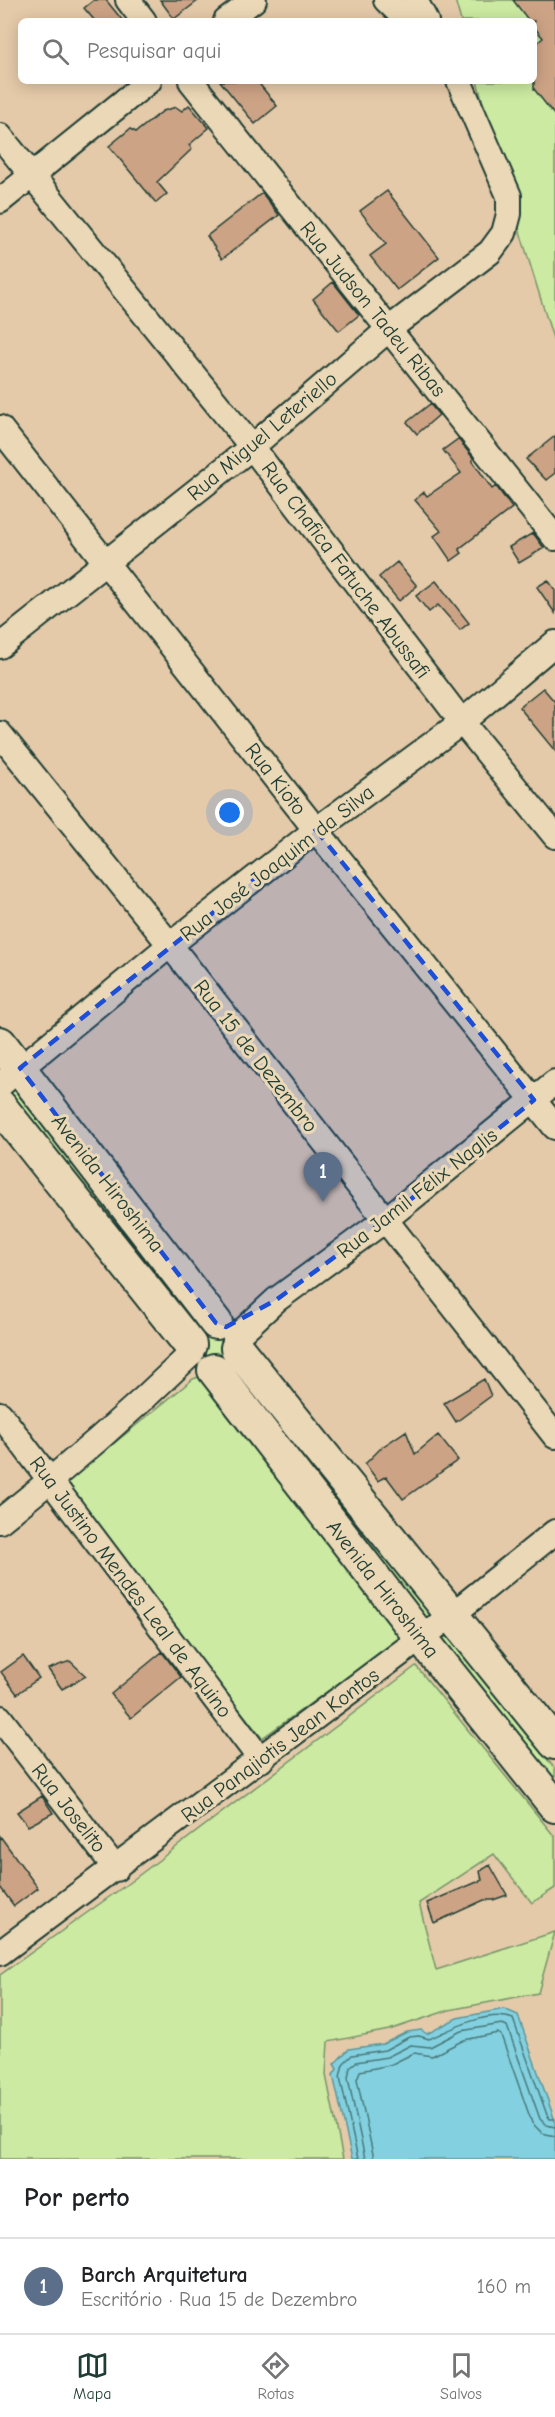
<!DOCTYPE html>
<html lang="pt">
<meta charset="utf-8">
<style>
:root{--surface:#fff;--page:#f6f6f6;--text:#202124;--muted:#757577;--line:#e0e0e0;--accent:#1f3d34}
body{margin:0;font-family:"Comic Neue",sans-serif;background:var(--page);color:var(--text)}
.you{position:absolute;left:230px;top:813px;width:21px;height:21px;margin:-15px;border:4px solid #fff;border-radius:50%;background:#1a73e8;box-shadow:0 0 0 9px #1a73e833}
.badge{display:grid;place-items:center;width:39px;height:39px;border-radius:50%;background:var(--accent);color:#fff;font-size:20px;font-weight:700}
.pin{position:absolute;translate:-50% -50px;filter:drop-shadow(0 2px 3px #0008)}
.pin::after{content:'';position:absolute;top:32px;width:21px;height:18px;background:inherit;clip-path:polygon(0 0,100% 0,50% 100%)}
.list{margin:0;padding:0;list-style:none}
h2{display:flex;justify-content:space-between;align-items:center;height:78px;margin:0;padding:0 24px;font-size:26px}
h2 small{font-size:20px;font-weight:400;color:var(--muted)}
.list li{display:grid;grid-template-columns:39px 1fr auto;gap:18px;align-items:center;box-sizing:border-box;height:96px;padding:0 24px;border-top:2px solid var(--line)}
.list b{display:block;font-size:22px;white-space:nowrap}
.list p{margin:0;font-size:20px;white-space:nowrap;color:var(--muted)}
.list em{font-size:20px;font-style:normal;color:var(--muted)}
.icon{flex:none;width:33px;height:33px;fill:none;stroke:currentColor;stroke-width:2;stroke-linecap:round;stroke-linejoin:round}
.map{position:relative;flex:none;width:555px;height:2159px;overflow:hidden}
.search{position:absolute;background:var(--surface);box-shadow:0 3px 15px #0003;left:18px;right:18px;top:18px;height:66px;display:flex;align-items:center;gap:15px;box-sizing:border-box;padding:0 21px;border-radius:9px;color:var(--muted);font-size:22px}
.sheet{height:174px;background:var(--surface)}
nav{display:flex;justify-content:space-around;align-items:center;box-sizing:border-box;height:84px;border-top:2px solid var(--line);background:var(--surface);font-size:16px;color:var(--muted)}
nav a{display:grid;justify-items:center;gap:3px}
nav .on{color:var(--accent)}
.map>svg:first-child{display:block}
.green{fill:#cceaa1;stroke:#76946a;stroke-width:1.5}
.water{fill:#83d1e0;stroke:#5b969b;stroke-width:1.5}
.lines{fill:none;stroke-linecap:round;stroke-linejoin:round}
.shore{stroke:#477879;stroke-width:1.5}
.building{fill:#cda385;stroke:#1f3d34;stroke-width:1.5}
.minor-casing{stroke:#1f3d34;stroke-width:28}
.major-casing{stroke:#1f3d34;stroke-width:36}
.minor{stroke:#ebd8b6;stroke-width:24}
.major{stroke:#ebd8b6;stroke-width:32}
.marked{fill:#1d4ed8;fill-opacity:0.2;stroke:#1d4ed8;stroke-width:4.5;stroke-dasharray:12 8;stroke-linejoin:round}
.labels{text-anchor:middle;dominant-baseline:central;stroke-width:6;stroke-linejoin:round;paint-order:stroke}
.street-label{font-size:21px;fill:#1f3d34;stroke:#ebd8b6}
</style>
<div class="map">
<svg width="555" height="2159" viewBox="0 0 555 2159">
<rect width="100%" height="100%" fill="#e5caa9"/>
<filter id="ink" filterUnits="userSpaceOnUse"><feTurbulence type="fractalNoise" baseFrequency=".0167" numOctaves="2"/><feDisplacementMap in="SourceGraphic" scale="12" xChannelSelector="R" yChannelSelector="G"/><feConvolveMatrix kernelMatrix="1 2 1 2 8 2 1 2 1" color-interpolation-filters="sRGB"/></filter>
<g filter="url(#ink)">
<path class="green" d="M455,0H555V345L509,196L477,81H534V21H461Z
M0,1061L70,1159L99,1185L207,1321L189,1336L0,1095Z
M209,1330L227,1336L228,1355L223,1360L204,1361L199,1356L198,1337Z
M242,1366L432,1614L421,1624L225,1378Z
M202,1376L402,1638L262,1738L63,1485L193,1379Z
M449,1636L555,1769V1793L437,1644L442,1638Z
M416,1666L555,1837V1888L532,1903L494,1854L419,1903L436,1970L555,1932L538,1993L449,2010L389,2030L328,2042L326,2075L343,2159H0V1975L126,1885Z"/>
<path class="water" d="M504,2009L518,2015L555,2121V2159H352L333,2075L337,2069L334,2064L349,2049L383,2044L407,2032L421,2030L427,2034L457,2018Z"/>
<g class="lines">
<path class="shore" d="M358,2159L340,2077L343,2064L352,2055L385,2050L409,2037L419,2036L429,2039C451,2029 489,2009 513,2019L547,2115L550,2119H555
M365,2159L348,2078L350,2067L356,2062L387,2057L411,2045L430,2047L461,2031L502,2024L507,2026L540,2119L546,2125L555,2127
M374,2159L357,2079L360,2071L390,2065L414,2053L432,2056L464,2040L498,2033L501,2035L532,2123L542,2133L555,2136"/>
</g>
<path class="building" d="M94,0H106L123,21H95L84,8Z
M160,0H199L174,19Z
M513,0H555V116L534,89V45L543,38L534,27V21H529Z
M220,81H257L277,106L255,124Z
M189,105L209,128L189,145L192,149L157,182L167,194L156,203L109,146L130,129L136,132L163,111L176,107L182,111Z
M387,191L439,257L397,290L370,256L386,244L360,211Z
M262,193L279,215L222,259L207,236Z
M333,282L359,315L339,331L313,299Z
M430,404L439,415L417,434L407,422Z
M555,436V473L546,480L526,459Z
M458,439L474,459L472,460L492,489L496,486L512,508L459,549L462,553L451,561L434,536L441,531L415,500L424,492L427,496L461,473L443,450Z
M533,533L544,548L519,563L509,547Z
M397,562L417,586L399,601L379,577Z
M548,580L555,590V613L537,587Z
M436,581L469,623L460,630L438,605L429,612L416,596Z
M543,688L555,702V751L519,707Z
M484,1379L491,1396L456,1422L444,1403Z
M406,1431L415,1454L438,1435L458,1460L403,1499L386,1476L378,1481L365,1464L382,1447Z
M162,1652L181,1677L131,1718L111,1694Z
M23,1656L39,1678L17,1694L1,1672Z
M70,1661L86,1676L62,1689L48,1669Z
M42,1796L53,1813L28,1826L17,1812Z
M0,1836L38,1888L14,1906L0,1887Z
M490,1865L507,1895L493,1900H484L434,1923L427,1903L482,1880L480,1871Z"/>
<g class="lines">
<defs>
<path id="minor" d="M128,0L144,21
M386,0L408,21
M415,0L426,21
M226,21L254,0
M191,81L555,538
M0,136L252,447L462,722L555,836
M0,201L149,81
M0,428L316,830L555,1127
M0,646L252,447L389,329L490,252L504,233L509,214V196L459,81
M0,734L170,945L555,1436
M0,1085L170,945L316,830L462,722L555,643
M235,1338L276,1300L385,1220L555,1082
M0,1414L261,1760
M0,1521C67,1468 130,1413 191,1354
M0,1718L116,1869
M0,1953L453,1614L555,1532"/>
<path id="major" d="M0,1043L216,1323
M0,1106L190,1345
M237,1348L555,1743
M214,1370L421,1638L555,1806"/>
</defs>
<use href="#minor" class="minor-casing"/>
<use href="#major" class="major-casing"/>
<use href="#minor" class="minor"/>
<use href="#major" class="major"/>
</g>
</g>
<path class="marked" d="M316,830L534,1100L385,1220L276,1300L226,1327L216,1323L20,1068Z"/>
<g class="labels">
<g class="street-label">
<text transform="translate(373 309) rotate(51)">Rua Judson Tadeu Ribas</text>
<text transform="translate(262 436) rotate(-40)">Rua Miguel Leteriello</text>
<text transform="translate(346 570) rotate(53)">Rua Chafica Fatuche Abussafi</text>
<text transform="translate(276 779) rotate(52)">Rua Kioto</text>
<text transform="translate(277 863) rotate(-38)">Rua José Joaquim da Silva</text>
<text transform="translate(256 1056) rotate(52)">Rua 15 de Dezembro</text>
<text transform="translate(108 1183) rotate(52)">Avenida Hiroshima</text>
<text transform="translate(417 1193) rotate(-38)">Rua Jamil Félix Naglis</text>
<text transform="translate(131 1587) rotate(53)">Rua Justino Mendes Leal de Aquino</text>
<text transform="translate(383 1589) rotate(52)">Avenida Hiroshima</text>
<text transform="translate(280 1745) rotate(-37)">Rua Panajiotis Jean Kontos</text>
<text transform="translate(69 1808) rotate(52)">Rua Joselito</text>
</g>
</g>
</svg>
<div class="you"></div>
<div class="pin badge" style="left:323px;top:1202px;background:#5c6f8a">1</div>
<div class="search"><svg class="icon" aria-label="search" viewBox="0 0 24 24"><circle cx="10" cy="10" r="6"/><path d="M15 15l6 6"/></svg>Pesquisar aqui</div>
</div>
<section class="sheet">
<h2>Por perto<small></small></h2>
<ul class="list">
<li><span class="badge" style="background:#5c6f8a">1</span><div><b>Barch Arquitetura</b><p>Escritório · Rua 15 de Dezembro</p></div><em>160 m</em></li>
</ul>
</section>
<nav>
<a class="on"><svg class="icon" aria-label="map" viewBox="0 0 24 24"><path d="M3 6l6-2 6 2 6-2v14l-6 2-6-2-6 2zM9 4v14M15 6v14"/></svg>Mapa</a>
<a><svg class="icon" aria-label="directions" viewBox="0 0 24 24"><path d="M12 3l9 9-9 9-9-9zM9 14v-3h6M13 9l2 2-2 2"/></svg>Rotas</a>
<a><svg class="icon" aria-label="saved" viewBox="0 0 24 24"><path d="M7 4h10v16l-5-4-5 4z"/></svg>Salvos</a>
</nav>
